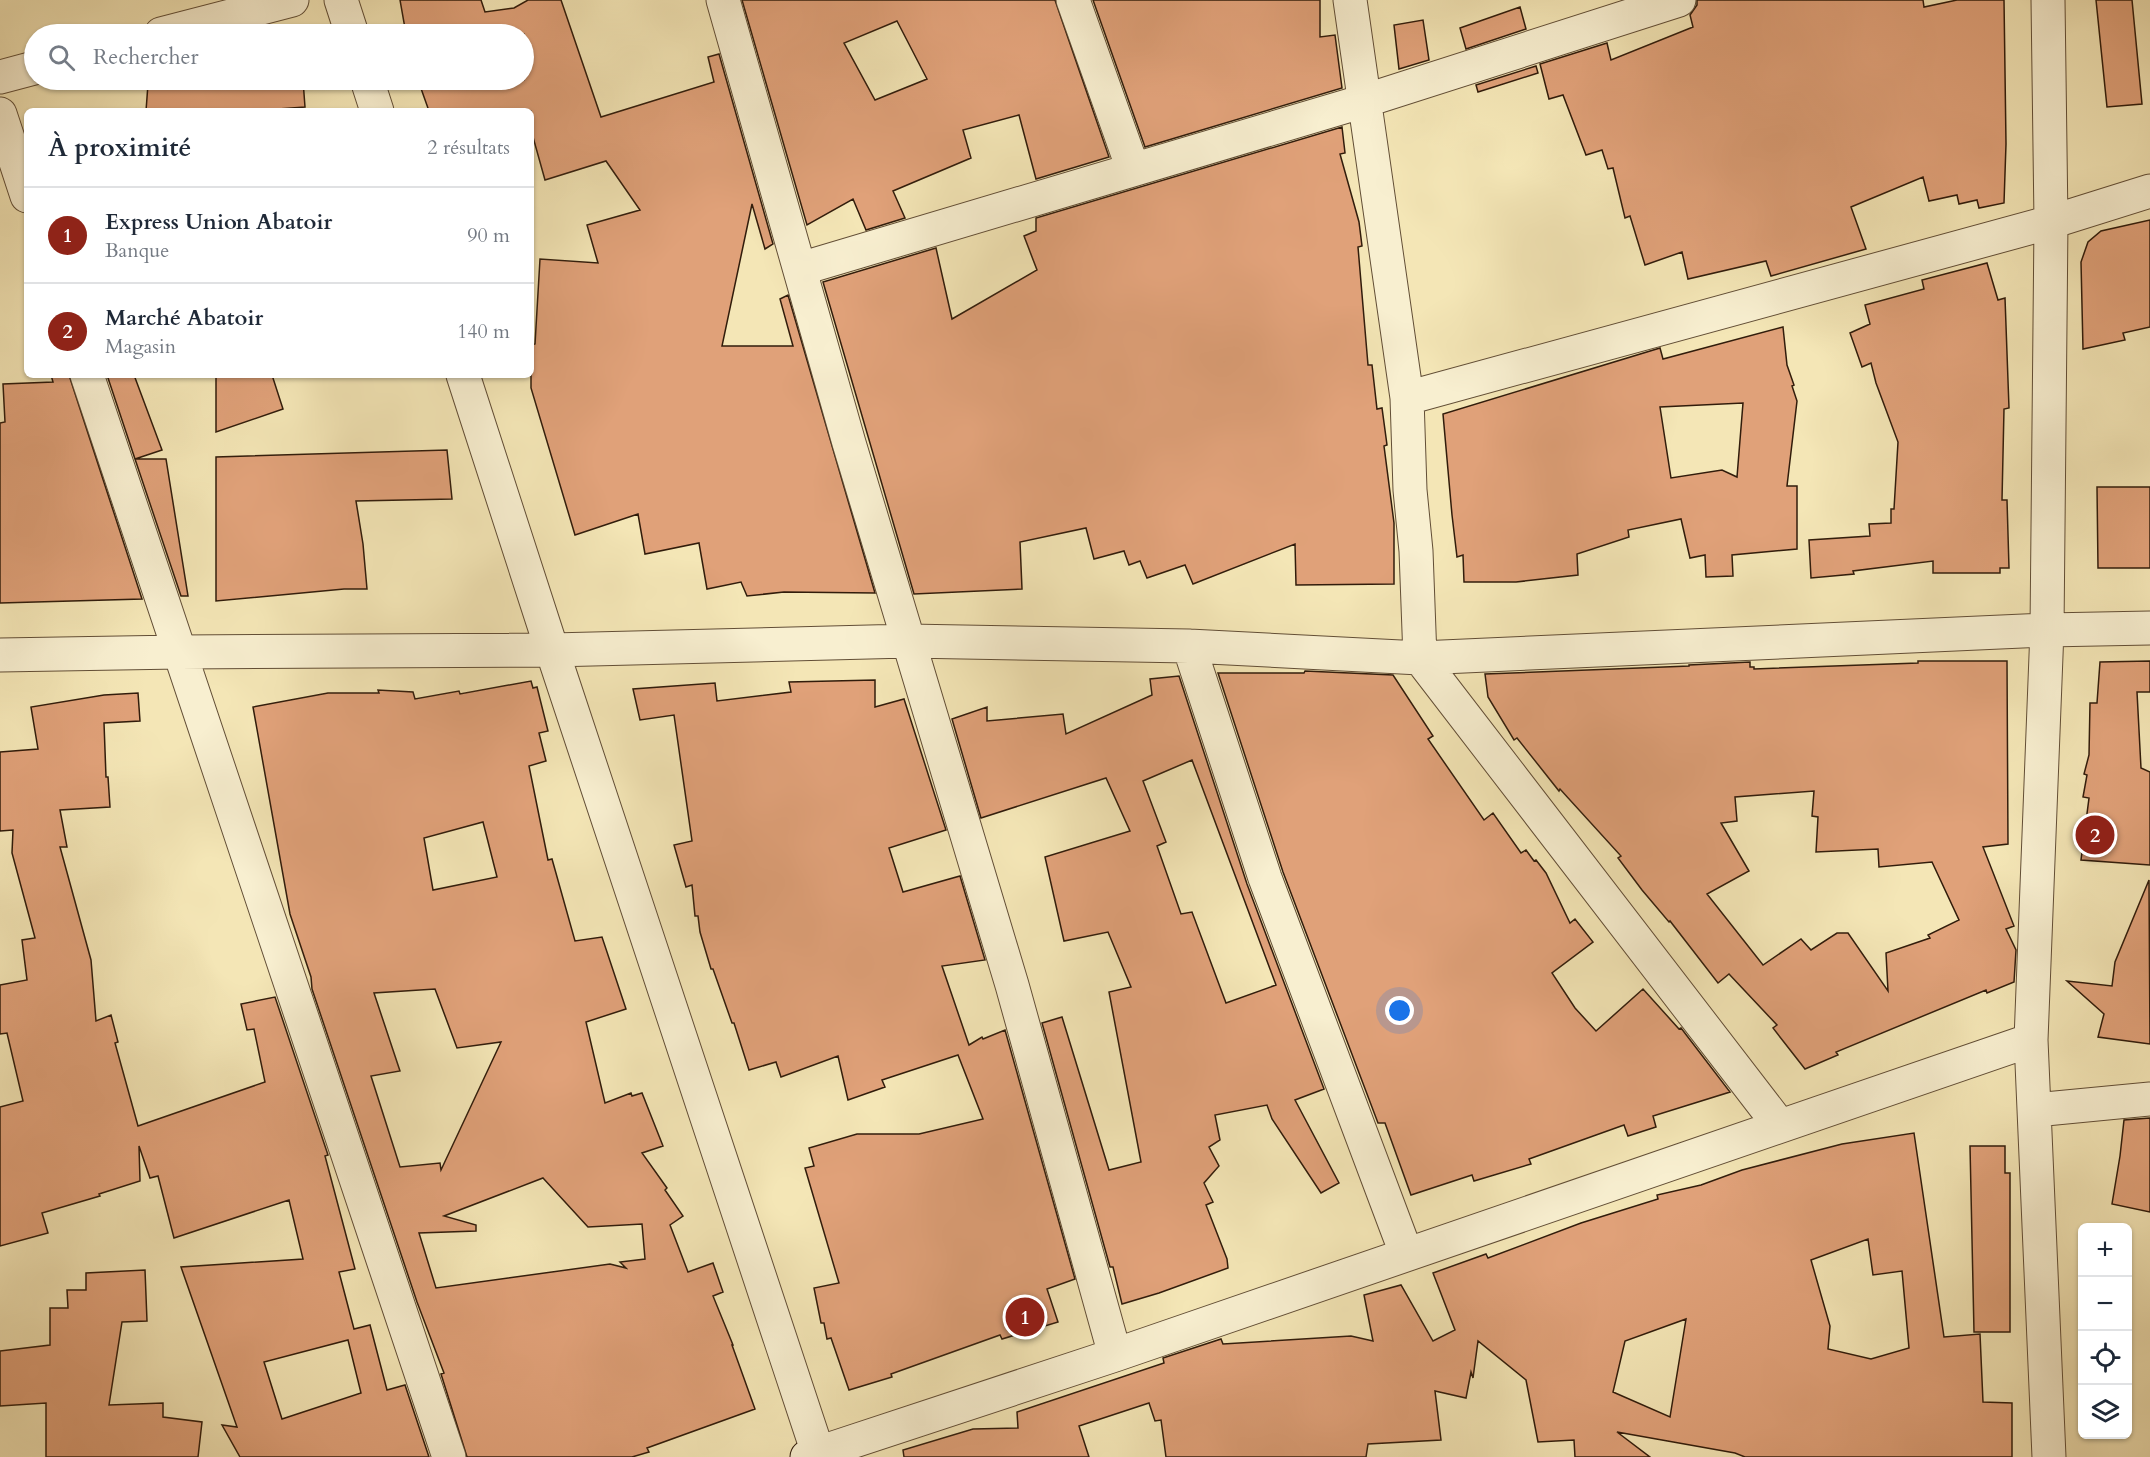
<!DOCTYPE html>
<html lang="fr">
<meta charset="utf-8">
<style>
:root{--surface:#fff;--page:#f6f6f7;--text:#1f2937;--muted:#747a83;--line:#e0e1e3;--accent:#8f2418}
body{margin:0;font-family:Cardo,serif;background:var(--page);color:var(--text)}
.controls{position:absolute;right:18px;bottom:18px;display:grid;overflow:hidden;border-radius:9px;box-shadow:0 2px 4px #0004}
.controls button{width:54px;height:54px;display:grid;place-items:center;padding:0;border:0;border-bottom:2px solid var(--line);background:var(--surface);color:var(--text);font:30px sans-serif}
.you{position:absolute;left:1400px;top:1011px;width:21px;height:21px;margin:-15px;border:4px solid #fff;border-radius:50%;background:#1a73e8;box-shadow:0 0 0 9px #1a73e833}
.badge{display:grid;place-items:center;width:39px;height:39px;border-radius:50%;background:var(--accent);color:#fff;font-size:20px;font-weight:700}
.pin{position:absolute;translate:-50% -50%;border:3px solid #fff;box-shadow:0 2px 6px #0006}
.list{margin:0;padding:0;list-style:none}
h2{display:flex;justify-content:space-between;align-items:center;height:78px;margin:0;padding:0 24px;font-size:26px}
h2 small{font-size:20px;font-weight:400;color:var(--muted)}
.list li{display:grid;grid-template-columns:39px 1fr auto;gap:18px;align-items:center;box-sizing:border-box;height:96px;padding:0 24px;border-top:2px solid var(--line)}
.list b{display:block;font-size:22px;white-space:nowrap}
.list p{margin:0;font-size:20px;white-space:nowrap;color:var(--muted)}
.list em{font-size:20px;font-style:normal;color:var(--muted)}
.icon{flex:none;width:33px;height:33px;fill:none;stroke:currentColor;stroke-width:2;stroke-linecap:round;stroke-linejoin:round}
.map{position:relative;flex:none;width:2150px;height:1457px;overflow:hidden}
.search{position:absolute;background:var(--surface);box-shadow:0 2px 4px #0004;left:24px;top:24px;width:510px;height:66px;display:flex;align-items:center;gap:15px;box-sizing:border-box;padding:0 21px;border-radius:33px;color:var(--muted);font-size:22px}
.panel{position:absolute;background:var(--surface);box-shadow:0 2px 4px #0004;left:24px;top:108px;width:510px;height:270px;border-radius:9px}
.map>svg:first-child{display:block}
.building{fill:#e0a179;stroke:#311c0b;stroke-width:1.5;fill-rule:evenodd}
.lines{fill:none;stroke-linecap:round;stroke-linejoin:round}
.minor-casing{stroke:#624e36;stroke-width:35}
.secondary-casing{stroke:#311c0b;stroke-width:35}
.minor{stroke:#f8efd0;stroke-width:33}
.secondary{stroke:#f8efd0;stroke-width:33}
</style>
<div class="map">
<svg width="2150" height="1457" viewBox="0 0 2150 1457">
<rect width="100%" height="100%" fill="#f4e6b6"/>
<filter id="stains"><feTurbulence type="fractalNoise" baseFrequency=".00333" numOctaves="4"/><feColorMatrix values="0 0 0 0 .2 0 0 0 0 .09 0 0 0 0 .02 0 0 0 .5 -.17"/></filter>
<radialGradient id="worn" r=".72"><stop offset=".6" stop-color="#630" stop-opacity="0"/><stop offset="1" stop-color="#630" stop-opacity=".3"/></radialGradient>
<path class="building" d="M400,0H481L485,12L514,8L528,0H561L601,117L714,82L708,57L719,54L773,244L765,249L752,204L722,346H793L780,299L788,295L875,593L784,592L747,596L741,582L707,589L699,543L645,554L638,514L575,535L531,388V345L535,344L540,259L598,263L587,225L640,210L606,161L545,180L531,130V111H429L418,80H524V34H406Z
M742,0H1055L1109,157L1036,179L1019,115L963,130L971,158L893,191L905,218L866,230L853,199L807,225ZM897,21L927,79L875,100L844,43Z
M1093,0H1320V37L1335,35L1342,88L1145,147Z
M1697,0H1923L1924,7L1957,0H2004L2006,144L2004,203L1979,208L1977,200L1959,204L1957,195L1929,201L1923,177L1851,207L1866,249L1771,276L1766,261L1688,279L1682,252L1645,265L1630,216L1625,218L1613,168L1608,169L1602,150L1586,155L1563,95L1549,99L1540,64L1607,43L1611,60L1693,27L1690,15L1697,5Z
M2096,0H2132L2142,104L2107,107Z
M1520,7L1526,29L1466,49L1460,28Z
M1423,20L1429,60L1399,69L1394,25Z
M1536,66L1538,73L1478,92L1476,85Z
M151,80H303L305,107L252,111H146L148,84H151Z
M1342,127L1345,153L1340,154L1359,222L1362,246L1358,247L1368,365H1372L1377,409L1382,408L1387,445L1384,446L1394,523V584L1296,585L1295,544L1193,584L1185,565L1147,578L1140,561L1129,565L1124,551L1094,559L1086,528L1020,542L1022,589L914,594L823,282L936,248L952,319L1037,270L1024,236L1036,231V218Z
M2150,220V327L2123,333L2125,340L2083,349L2081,262L2088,242L2101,231Z
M1987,263L1998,300L2005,298L2009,408L2004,409L2002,500H2007L2009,568H2000V573H1933V561L1853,571L1854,574L1811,578L1809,540L1870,536L1869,524L1891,523V509H1894L1898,442L1876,383L1871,363L1862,367L1850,333L1870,324L1865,305L1924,289L1922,280Z
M1783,327L1787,365L1794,385L1792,386L1797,401L1787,486H1797V549L1732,555L1733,576L1706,577L1705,555L1690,558L1681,519L1628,530L1629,537L1577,554L1578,575L1516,582H1464L1463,555L1457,557L1452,515L1443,414L1660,348L1663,359ZM1743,403L1737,477L1722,470L1671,478L1660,407Z
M51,375H69L142,599L0,603V423L5,422L3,384L53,382Z
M107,375H134L162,450L135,459Z
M216,375H272L283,409L216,432Z
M447,450L452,499L356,501L363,544L367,589H344L216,601V457Z
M135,459H166L188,596H181Z
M2097,487H2150V568H2098Z
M1918,661H2007L2008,844L1983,847L2014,926L2006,929L2016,950L2014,982L1987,993L1986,990L1836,1052L1838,1055L1805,1069L1773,1028L1777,1025L1729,974L1718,983L1670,921L1669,922L1642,890L1618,858L1621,856L1560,789L1559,791L1517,738L1514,740L1488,697L1485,674L1689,666V665L1750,662V667H1754V669L1918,663ZM1814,791L1812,816L1818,817L1816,852L1878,849L1879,867L1932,862L1959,920L1928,935L1930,938L1886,953L1888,991L1848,933H1837L1811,950L1801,939L1763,965L1707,894L1749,871L1721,823L1737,821L1735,797Z
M2150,661V692H2137L2141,768L2150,772V865L2081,860L2089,798L2083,797L2087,775L2084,774L2089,755L2090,703H2097L2100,662Z
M1305,671L1393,675L1433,736L1428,739L1484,820L1493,813L1521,853L1526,850L1534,861L1536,860L1546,873L1570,923L1575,919L1593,942L1552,973L1575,1008L1596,1031L1643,989L1679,1029L1681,1028L1730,1092L1653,1116L1656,1127L1628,1136L1624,1125L1529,1159L1531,1164L1474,1181L1472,1175L1411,1195L1385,1123H1378L1283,872L1218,673H1304Z
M1179,676L1247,884L1324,1089L1295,1100L1339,1183L1321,1193L1272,1119L1267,1105L1215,1115L1220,1140L1209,1147L1219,1166L1204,1183L1213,1202L1206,1205L1227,1259L1228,1268L1159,1293L1122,1304L1113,1267H1110L1042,1023L1062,1017L1109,1170L1141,1162L1109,992L1131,987L1108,932L1064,941L1045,857L1130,831L1106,778L981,818L952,719L987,707V721L1063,714L1066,734L1152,695L1150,679ZM1192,760L1276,985L1226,1003L1192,912L1181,914L1157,846L1166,842L1143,781Z
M875,680V707L904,699L946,830L889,848L903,892L960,876L985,960L942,966L969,1045L982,1037L983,1039L1005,1030L1075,1279L1047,1289L1058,1322L1002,1339L1000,1335L891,1374L892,1377L849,1390L831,1338L827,1339L824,1323H821L814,1288L839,1283L805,1168L814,1166L809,1148L857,1134H919L983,1119L958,1055L882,1080L885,1087L848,1100L838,1056L781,1077L776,1062L749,1070L734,1023H732L713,969H711L700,932L698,916H695L692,885L686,887L674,845L692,841L674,715L640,720L633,689L715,683L717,701L791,692L789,682Z
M531,681L533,688L537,687L548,731L539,733L546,761L529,766L548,860L552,859L575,941L602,937L626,1009L586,1022L605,1103L631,1093L632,1096L642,1093L663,1146L642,1153L667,1188L665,1190L683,1216L670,1225L688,1272L713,1263L723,1292L713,1296L733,1345H732L755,1409L647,1448L649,1452L632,1457H467L441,1374L444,1373L417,1302L312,989L311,977L290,914L253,707L328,693H379L378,690L413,692L415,699L459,691L460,694ZM483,822L497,877L433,890L424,838ZM435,989L457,1048L501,1042L441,1170L440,1163L400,1167L371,1076L400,1071L374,993ZM543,1178L588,1227L642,1224L645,1259L620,1262L626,1268L610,1264L436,1288L419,1233L476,1231V1225L444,1216Z
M138,693L140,721L104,723L106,777H108L110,807L60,810L67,847H60L91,960L96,1021L111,1015L118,1042L115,1043L138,1126L265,1082L254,1029L247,1030L241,1004L275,997L328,1155L325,1156L355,1269L339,1272L354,1329L370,1325L387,1390L405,1385L429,1457H240L222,1425L237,1427L181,1267L303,1259L289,1200L174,1238L158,1176L150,1178L139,1146L140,1181L99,1194L100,1196L42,1213L48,1233L0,1246V1107L23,1101L7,1033L0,1034V985L27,980L22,940L35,938L12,853L13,830L0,831V752L38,749L31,707L104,695ZM348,1340L361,1393L282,1419L264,1362Z
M2149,880L2150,1044L2098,1037L2104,1014L2067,981L2112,986L2115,962Z
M2150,1118V1212L2112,1204L2120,1156L2124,1120Z
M1914,1133L1944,1337L1980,1334L1983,1402L2012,1403V1457H1745L1735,1453L1617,1432L1650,1457H1575L1574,1440L1538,1442L1526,1380L1478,1341L1473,1378L1471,1372L1466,1398L1435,1391L1441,1440L1368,1444L1366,1457H1166L1161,1420L1155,1421L1149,1403L1079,1426L1089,1457H904L903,1450L973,1429L1018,1428L1017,1412L1164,1363L1163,1358L1221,1339L1223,1344L1351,1336L1373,1341L1364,1295L1401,1285L1433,1341L1455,1330L1433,1273L1486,1254L1488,1258L1581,1223L1658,1199L1657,1195L1701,1185L1742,1170L1842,1144ZM1868,1239L1873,1275L1902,1271L1909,1348L1871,1359L1828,1349L1830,1326L1811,1260ZM1686,1319L1670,1417L1613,1392L1625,1341Z
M1970,1146H2005V1173H2010V1332H1974Z
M145,1270L147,1321L122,1322L109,1405L163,1403V1417L202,1422L198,1457H46V1403L0,1406V1351L50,1345V1308H68L67,1290H86V1273Z"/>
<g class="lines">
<defs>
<path id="minor" d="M341,0L352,34
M723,0L849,443L1012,985L1115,1355
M1073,0L1133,169
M1350,0L1407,398L1410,490L1416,551L1420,658L1780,1126
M2048,0L2051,222L2047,630L2031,1040L2049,1457
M161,34L292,0
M0,77L34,68
M367,80L377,111
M0,114L27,196
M800,269L1364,101L1679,0
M87,375L449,1457
M463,375L552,650L818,1453L1115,1355L2031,1040
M1407,398L2051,222L2150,191
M1189,646L1265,878L1406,1253
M0,655L179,652L552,650L908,641L1189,646L1420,658L2047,630L2150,628
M2035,1110L2150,1099"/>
<path id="secondary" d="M807,1457L818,1453L819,1457"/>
</defs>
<use href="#minor" class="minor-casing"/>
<use href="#secondary" class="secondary-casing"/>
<use href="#minor" class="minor"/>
<use href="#secondary" class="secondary"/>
</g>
<rect width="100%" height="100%" filter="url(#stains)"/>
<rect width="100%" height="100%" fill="url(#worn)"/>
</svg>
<div class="controls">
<button>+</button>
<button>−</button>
<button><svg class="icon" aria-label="locate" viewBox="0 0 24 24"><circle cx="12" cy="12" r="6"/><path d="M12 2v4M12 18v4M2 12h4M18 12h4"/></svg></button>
<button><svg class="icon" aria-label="layers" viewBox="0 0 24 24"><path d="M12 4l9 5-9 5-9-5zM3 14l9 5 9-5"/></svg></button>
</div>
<div class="you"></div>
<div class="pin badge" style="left:1025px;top:1317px">1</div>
<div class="pin badge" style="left:2095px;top:835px">2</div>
<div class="search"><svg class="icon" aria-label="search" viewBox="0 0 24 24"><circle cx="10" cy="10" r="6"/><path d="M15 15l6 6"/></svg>Rechercher</div>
<section class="panel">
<h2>À proximité<small>2 résultats</small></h2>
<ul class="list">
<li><span class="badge">1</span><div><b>Express Union Abatoir</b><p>Banque</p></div><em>90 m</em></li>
<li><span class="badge">2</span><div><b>Marché Abatoir</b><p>Magasin</p></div><em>140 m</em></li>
</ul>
</section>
</div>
